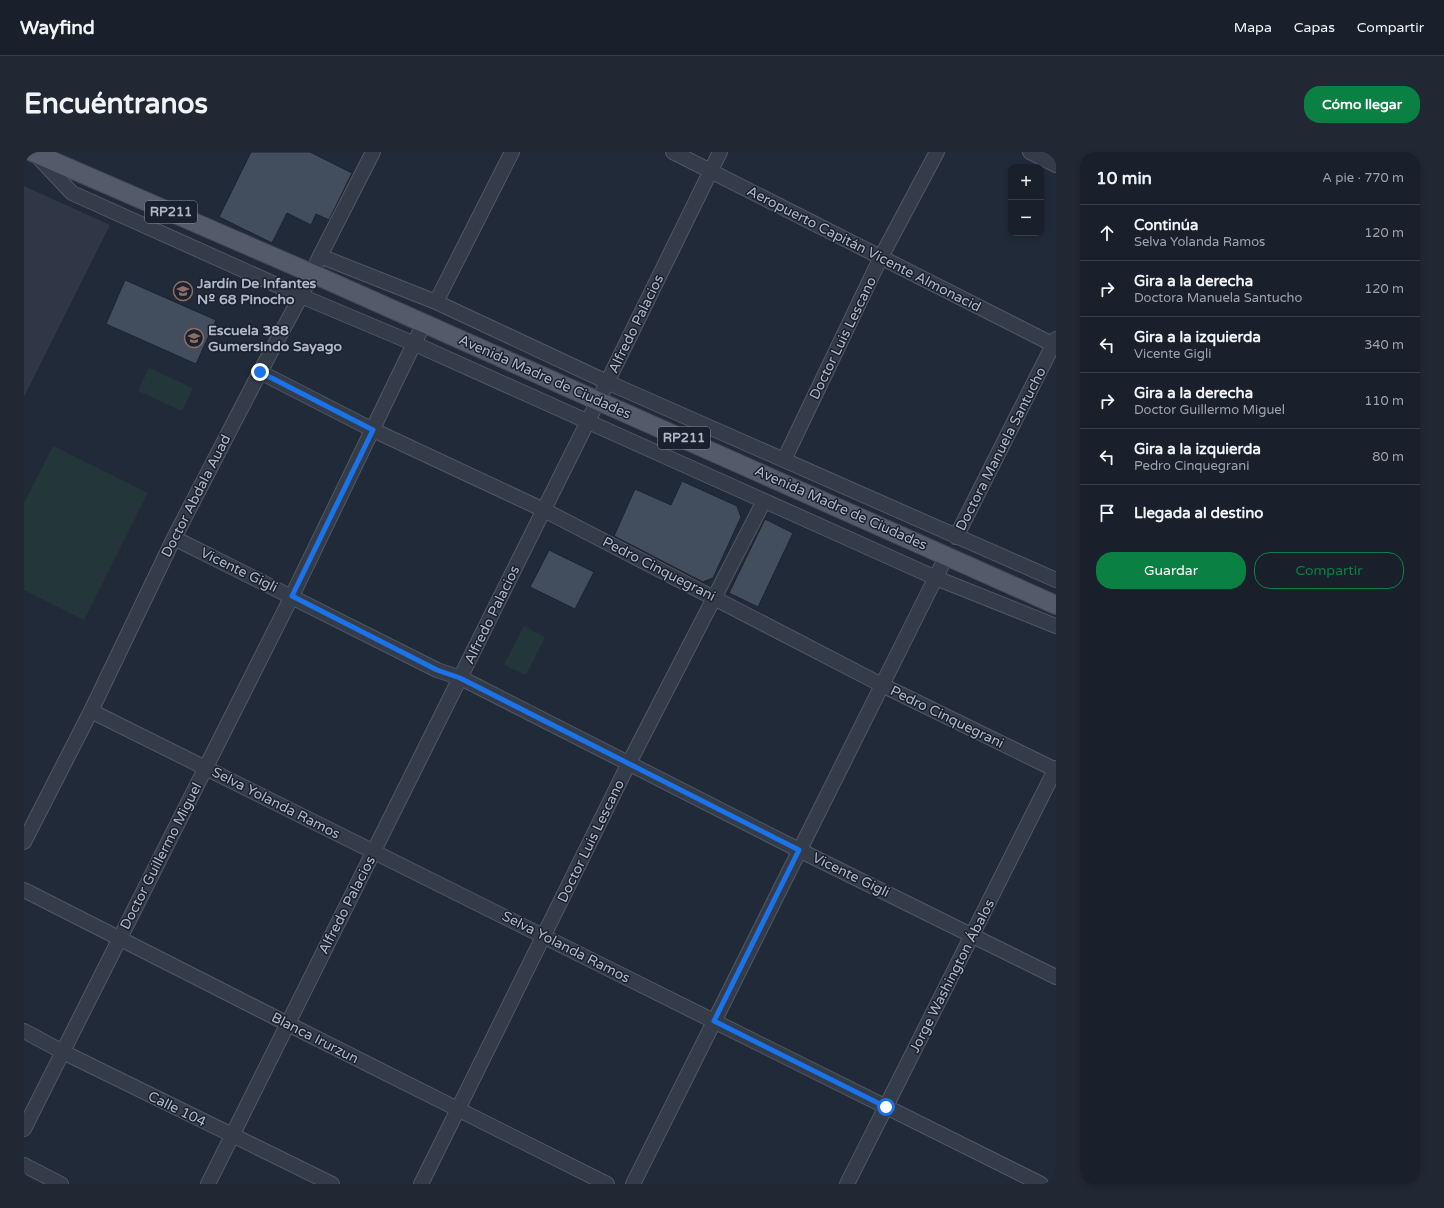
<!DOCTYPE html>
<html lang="es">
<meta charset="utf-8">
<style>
:root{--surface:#19202b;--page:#222833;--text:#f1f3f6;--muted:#9fa3a9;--line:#373e47;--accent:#0b8043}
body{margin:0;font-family:"Varela Round",sans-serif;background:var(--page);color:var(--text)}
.controls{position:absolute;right:12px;top:12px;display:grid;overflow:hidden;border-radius:8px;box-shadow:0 2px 6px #0003}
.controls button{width:36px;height:36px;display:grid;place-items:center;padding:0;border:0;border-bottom:1px solid var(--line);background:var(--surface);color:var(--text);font:20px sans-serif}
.stop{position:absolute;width:12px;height:12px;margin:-9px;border:3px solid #1a73e8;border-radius:50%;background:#fff}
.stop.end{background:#1a73e8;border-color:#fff;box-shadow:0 1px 4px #0008}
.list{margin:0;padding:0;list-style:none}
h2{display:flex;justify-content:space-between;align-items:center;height:52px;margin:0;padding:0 16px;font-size:17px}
h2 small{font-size:13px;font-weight:400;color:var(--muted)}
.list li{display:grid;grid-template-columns:26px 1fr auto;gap:12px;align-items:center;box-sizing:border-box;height:56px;padding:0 16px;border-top:1px solid var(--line)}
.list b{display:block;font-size:15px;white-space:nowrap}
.list p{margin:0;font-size:13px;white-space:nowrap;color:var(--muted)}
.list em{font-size:13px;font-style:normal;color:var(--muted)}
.actions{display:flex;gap:8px;padding:12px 16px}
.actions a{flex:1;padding:9px 0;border:1px solid var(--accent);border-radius:16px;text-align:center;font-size:14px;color:var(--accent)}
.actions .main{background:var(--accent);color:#fff}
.icon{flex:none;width:22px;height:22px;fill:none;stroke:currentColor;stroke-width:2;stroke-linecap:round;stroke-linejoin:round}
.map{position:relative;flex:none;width:1032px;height:1032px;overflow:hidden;border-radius:16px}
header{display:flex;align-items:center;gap:24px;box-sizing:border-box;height:56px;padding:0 20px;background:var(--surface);border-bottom:1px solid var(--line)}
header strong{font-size:19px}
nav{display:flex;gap:22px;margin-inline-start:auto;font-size:14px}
.intro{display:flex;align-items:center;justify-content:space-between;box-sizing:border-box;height:96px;padding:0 24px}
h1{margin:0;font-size:28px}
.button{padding:10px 18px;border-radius:16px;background:var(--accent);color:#fff;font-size:14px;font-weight:700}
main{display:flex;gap:24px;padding:0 24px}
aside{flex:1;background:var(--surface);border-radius:16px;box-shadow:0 2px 6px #0003}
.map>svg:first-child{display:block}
.airport{fill:#2f3746}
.grass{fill:#23363a}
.building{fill:#424d5e;stroke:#1c2330}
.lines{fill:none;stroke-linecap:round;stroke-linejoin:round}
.minor-casing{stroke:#505764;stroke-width:16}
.major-casing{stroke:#3e4553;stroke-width:20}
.minor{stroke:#353c49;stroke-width:14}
.major{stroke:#535b6a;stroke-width:18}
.route{stroke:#1a73e8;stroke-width:5}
.labels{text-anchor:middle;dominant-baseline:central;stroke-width:3;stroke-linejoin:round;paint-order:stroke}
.shield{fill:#1a212e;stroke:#838a98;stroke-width:1}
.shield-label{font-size:13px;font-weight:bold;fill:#b0b7c6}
.street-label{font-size:14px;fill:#b0b7c6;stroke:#1a212e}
.poi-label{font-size:14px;font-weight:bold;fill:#b0b7c6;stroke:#1a212e;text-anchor:start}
</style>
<header>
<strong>Wayfind</strong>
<nav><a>Mapa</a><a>Capas</a><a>Compartir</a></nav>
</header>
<div class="intro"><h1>Encuéntranos</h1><a class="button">Cómo llegar</a></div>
<main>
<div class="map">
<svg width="1032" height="1032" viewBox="0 0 1032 1032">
<rect width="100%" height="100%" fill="#212a39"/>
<path class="airport" d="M0,34L86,73L0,245Z"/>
<path class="grass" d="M125,216L169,236L158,259L114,239Z
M29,294L124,341L60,468L0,438V351Z
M500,474L521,485L502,523L480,513Z"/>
<path class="building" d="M227,0H286L328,21L305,68L292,62L287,73L263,61L248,91L195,65Z
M101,128L192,168L172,212L82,172Z
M658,329L713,354L717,365L689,426L679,430L590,384L611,337L647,353Z
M741,367L769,381L734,455L705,441Z
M525,398L570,420L551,457L506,435Z"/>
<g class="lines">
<defs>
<path id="minor" d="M649,0L1032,194
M1006,0L1032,13
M13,4L48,41L277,144L391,192L912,426L1032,474
M296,104L412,150L583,230L1032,428
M412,150L488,0
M236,220L349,278L520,358L858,533L1032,618
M760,308L857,105L913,0
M932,385L1032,187
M150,386L413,518L437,526L775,698L1032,825
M67,559L1017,1032
M0,690L67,559L150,386L236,220L277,144L296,104L349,0
M0,738L264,872L583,1032
M0,879L39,900L308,1032
M0,977L268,444L400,171
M0,1013L37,1032
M184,1032L574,249L696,0
M397,1032L605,611L740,349
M609,1032L923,403
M823,1032L1032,616"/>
<path id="major" d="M8,0L287,121L1032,453"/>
</defs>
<use href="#minor" class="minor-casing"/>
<use href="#major" class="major-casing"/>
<use href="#minor" class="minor"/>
<use href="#major" class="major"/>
</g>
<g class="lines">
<path class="route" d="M236,220L349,278L268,444L413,518L436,526L775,698L690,869L862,955"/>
</g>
<defs>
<symbol id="school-ring" viewBox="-11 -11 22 22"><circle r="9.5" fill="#1a212e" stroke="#8d6e63" stroke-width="1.5"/><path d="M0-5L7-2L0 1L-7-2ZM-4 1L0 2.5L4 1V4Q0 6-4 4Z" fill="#8d6e63"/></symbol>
</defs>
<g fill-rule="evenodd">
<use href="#school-ring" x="148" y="128" width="22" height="22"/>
<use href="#school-ring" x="159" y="175" width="22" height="22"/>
</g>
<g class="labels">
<g class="shield">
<rect x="121" y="49" width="52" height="22" rx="3"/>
<rect x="634" y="275" width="52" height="22" rx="3"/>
</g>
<g class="shield-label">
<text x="147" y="60">RP211</text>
<text x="660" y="286">RP211</text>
</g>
<g class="street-label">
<text transform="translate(840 97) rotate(27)">Aeropuerto Capitán Vicente Almonacid</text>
<text transform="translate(612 172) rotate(-64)">Alfredo Palacios</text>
<text transform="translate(819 186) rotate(-64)">Doctor Luis Lescano</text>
<text transform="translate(521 225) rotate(24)">Avenida Madre de Ciudades</text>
<text transform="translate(977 297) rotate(-63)">Doctora Manuela Santucho</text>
<text transform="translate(172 344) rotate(-63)">Doctor Abdala Auad</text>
<text transform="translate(817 356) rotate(24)">Avenida Madre de Ciudades</text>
<text transform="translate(635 417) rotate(27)">Pedro Cinquegrani</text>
<text transform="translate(215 418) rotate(26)">Vicente Gigli</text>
<text transform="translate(468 463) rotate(-64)">Alfredo Palacios</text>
<text transform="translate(923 565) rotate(26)">Pedro Cinquegrani</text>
<text transform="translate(252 651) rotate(27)">Selva Yolanda Ramos</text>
<text transform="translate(567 689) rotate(-64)">Doctor Luis Lescano</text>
<text transform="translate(137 704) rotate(-63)">Doctor Guillermo Miguel</text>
<text transform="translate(827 723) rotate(26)">Vicente Gigli</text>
<text transform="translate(323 753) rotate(-63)">Alfredo Palacios</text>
<text transform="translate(542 795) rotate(27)">Selva Yolanda Ramos</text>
<text transform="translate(928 824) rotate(-63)">Jorge Washington Ábalos</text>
<text transform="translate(291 886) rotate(27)">Blanca Irurzun</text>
<text transform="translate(153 957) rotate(26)">Calle 104</text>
</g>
<g class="poi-label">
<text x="173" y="131">Jardín De Infantes<tspan x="173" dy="16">Nº 68 Pinocho</tspan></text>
<text x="184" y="178">Escuela 388<tspan x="184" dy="16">Gumersindo Sayago</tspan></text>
</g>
</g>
</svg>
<div class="controls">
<button>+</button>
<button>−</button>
</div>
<div class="stop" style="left:862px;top:955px"></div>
<div class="stop end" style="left:236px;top:220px"></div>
</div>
<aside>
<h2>10 min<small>A pie · 770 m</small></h2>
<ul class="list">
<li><svg class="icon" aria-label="ahead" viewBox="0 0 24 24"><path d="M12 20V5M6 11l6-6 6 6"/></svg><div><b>Continúa</b><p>Selva Yolanda Ramos</p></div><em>120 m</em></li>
<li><svg class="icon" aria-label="right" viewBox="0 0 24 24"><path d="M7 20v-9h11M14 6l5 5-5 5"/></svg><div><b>Gira a la derecha</b><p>Doctora Manuela Santucho</p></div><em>120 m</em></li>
<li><svg class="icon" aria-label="left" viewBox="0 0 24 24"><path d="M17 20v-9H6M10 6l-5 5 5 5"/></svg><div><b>Gira a la izquierda</b><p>Vicente Gigli</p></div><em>340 m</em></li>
<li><svg class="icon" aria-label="right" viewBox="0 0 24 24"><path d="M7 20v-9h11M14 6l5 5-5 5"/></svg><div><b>Gira a la derecha</b><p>Doctor Guillermo Miguel</p></div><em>110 m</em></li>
<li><svg class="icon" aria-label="left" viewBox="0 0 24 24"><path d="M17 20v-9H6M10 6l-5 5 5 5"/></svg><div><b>Gira a la izquierda</b><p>Pedro Cinquegrani</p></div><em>80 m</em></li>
<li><svg class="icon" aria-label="arrive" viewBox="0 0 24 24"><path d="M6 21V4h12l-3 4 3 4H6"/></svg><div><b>Llegada al destino</b></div></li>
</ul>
<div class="actions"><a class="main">Guardar</a><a>Compartir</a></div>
</aside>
</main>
